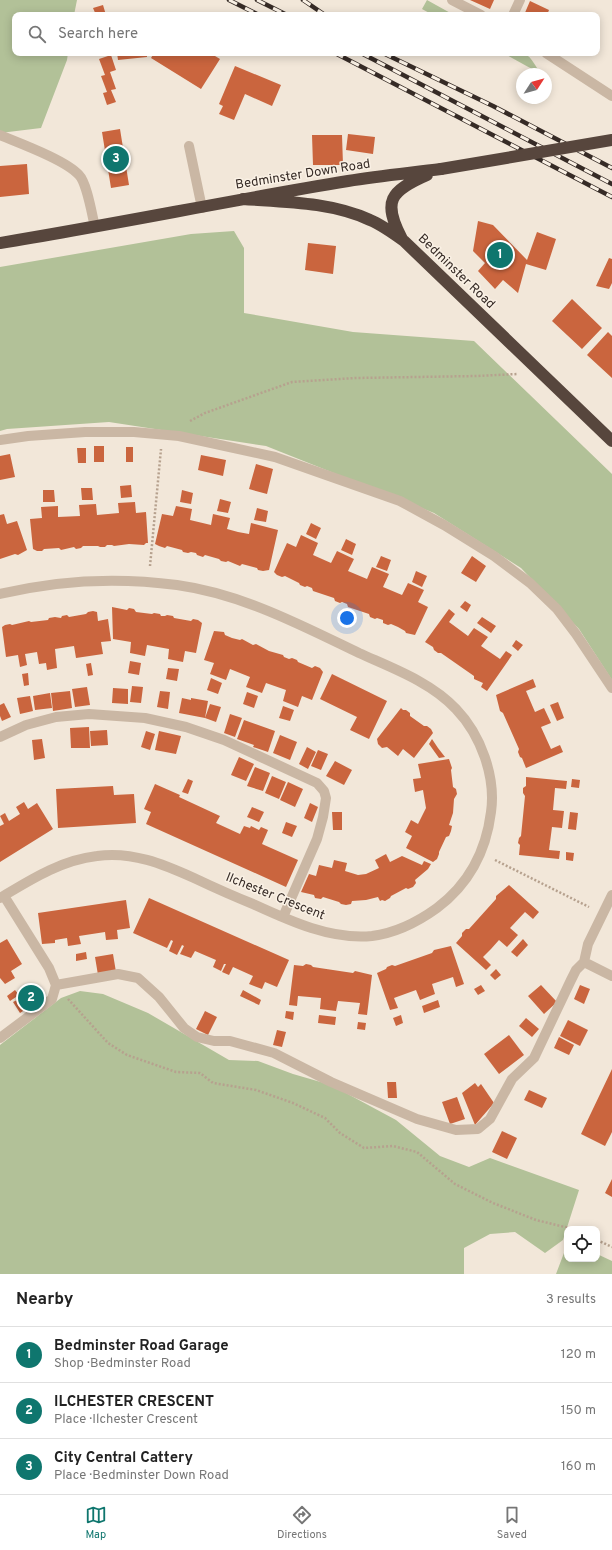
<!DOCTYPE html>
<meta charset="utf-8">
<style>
:root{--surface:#fff;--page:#f6f6f6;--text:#222;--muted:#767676;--line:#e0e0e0;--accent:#0f766e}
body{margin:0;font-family:Overpass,sans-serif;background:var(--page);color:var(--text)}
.controls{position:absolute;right:12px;bottom:12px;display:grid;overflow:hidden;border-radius:8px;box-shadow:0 2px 10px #0003}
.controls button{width:36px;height:36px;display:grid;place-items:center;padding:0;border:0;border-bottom:1px solid var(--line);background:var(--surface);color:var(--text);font:20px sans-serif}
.compass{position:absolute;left:516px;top:68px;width:36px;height:36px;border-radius:50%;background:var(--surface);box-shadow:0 2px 10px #0003;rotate:54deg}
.you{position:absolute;left:347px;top:618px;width:14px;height:14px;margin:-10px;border:3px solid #fff;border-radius:50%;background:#1a73e8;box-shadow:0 0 0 6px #1a73e833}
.badge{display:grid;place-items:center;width:26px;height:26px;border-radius:50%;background:var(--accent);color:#fff;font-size:13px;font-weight:700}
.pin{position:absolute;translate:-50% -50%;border:2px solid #fff;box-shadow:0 1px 4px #0006}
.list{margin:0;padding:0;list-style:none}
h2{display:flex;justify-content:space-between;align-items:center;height:52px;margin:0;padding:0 16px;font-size:17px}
h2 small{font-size:13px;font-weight:400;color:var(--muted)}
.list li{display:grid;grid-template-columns:26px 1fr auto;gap:12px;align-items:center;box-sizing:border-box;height:56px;padding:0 16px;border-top:1px solid var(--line)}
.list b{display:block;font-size:15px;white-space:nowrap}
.list p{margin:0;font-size:13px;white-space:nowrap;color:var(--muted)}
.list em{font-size:13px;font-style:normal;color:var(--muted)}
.icon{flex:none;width:22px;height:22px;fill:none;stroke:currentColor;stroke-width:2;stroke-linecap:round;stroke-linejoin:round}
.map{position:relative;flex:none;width:612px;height:1274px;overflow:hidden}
.search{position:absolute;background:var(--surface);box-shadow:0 2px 10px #0003;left:12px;right:12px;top:12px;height:44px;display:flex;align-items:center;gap:10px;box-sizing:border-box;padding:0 14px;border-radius:8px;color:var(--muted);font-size:15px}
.sheet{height:220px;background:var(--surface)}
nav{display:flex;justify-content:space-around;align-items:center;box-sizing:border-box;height:56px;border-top:1px solid var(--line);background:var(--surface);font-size:11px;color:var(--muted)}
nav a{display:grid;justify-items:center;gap:2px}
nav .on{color:var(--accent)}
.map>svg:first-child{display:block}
.green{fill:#b2c198}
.building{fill:#ca653e}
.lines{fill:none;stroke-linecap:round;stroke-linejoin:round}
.path{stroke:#b6a18e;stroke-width:2.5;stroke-dasharray:2 2;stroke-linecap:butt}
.minor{stroke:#cab7a4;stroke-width:10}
.highway{stroke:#57463d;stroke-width:12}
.rail-casing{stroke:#362b26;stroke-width:4.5}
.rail{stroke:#faf1e5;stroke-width:3;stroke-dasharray:9;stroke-linecap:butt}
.highway-bridge{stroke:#57463d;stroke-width:12}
.labels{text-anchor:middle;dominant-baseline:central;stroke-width:3;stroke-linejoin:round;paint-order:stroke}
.street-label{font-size:13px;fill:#362b26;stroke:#faf1e5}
</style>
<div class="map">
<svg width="612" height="1274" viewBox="0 0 612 1274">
<rect width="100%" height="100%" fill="#f2e7d9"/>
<path class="green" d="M0,0H77L74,15H15V53H68L67,60L41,128L0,133Z
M427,0L454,15H433L422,9Z
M503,53C530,53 526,51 541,74Z
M234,231L244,248V313L353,332L474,341L612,474V680L579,629L521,568L434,513L266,446L109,422L7,429L0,431V267L191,234Z
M80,991L103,994L148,1013L229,1060L258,1061L293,1074L331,1085L396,1120L440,1156L469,1167L490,1158L579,1190L563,1240L545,1253L515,1232L490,1234L464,1248V1274H0V1045L61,998Z
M567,1245V1259H597V1254L612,1261V1274H556Z"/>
<path class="building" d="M470,0H494L490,9Z
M530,1L549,10L547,15H524Z
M103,5L106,15H96L93,8Z
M117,53H147V57L118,60Z
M154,53H210L220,59L201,89L151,58Z
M111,55L116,70L110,72L116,89L111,90L116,102L107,105L103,93L107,92L101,76L105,75L99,59Z
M235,66L281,85L272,106L245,94L234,120L219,114L223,106L219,104Z
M120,129L129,185L111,188L102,132Z
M348,134L375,137L373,154L346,150Z
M312,135H342L343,165H313Z
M27,164L29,194L0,197V166Z
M478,221L493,225L527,260L537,232L556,239L546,270L526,264L518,293L503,280L495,289L478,271L485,263L473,251Z
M308,243L336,246L333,274L305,270Z
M609,258L612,259V283L609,289L596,286Z
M572,299L602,328L582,349L552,321Z
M608,332L612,336V378L587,355Z
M94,446H104V462H94Z
M126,447H133V462H126Z
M77,448H86V463H78Z
M10,454L15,477L0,480V456Z
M201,455L226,460L223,476L198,470Z
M256,464L273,469L267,494L249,489Z
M131,485L132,497L121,498L120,486Z
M81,488H92L93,500H82Z
M43,490H54L55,502H43Z
M182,490L193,493L191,504L180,502Z
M220,499L231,502L228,513L217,511Z
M135,502L136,513L146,512L148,543H146L144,545L129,544L114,546L112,545H107L105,547H100L98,546H83L81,548L76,549L74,547L61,550L59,548L44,549L42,551H37L33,549L30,519L42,518L41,507L58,506V517L80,516L79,505L96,504L97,515L119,513L118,503Z
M176,506L192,509L190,520L211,525L213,514L230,518L227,529L238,532L249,534L251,523L278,530L269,570L263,571L258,570L257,568L242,564L240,566L228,561L226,562L221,561L219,559L205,555L203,557L197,555L196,553L191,552L188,553L183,552L182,550L167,546L165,548L159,546L155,544L162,514L173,516Z
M257,508L268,511L266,522L254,520Z
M4,514L7,524L17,521L27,550L18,555L15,554L0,559V515Z
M311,523L321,528L316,539L306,534Z
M301,535L318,543L313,555L331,563L337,551L354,559L348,571L367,579L372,567L389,574L383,587L402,595L408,583L424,590L418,602L428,607L415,635L406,633L405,631L398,627L391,624L388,625L383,623V620L377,618L375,619L370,617L369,614L348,607L347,604L342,602L340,603L335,601L334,598L313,591L312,588L307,586L305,587L300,585L299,583L285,576L282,577L277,575L274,572L287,543L296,547Z
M346,539L356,544L352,555L341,550Z
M381,556L391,560L387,571L376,567Z
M472,556L486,566L476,582L461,573Z
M416,571L427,576L422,587L412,582Z
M465,601L471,605L467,612L460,607Z
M112,607L127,610L129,608L134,609L136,612L152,614L154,613L160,614L161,616H165L167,615L173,616L174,618L191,621L193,619L198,620L202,623L196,653L185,651L183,662L168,659L169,649L147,645L145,656L130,653L131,642L113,639Z
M449,609L455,614L449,622L468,636L474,628L488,637L481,646L500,659L506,651L512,655L487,691L481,687L483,683L474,679V676L441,653H438L434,650L433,647L425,642Z
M93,611L97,612L98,621L108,619L111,641L101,642L103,654L76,658L74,646L55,649L57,668L47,670L46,663L39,664L37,652L25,654L27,665L20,667L18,655L6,657L2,627L5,625L10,624L12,625L29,621L31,622L48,620L49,618L55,617L61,618L62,616L67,615L69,617L86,614L88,612Z
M482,617L496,626L491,633L477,623Z
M214,631L224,632L225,635L232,638L240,640L242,639L253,645L256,644L269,651L283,655L284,657L289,659L292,658L297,660L298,662L312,668L315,666L320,668L323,672L312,700L302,696L298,707L283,701L286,690L266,683L262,693L246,687L250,677L230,669L226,680L210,674L214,663L204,660Z
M516,640L523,645L518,651L512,646Z
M130,661L141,663L139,675L128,673Z
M91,663L93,675L88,676L86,664Z
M168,668L179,669L177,681L166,679Z
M28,673L29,685L24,686L22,674Z
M332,674L387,701L369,739L350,730L357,717L320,699Z
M211,678L222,683L218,694L207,690Z
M533,679L536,687L526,691L535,712L544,708L551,723L541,727L551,749L560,745L563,752L526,768L522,758L520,757L518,752L519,749L503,713L500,711L496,695Z
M132,686L143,687L141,703L130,702Z
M87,687L90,705L75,707L72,689Z
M113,688L128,689V704L112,703Z
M70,691L72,708L53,711L51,693Z
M160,691L170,692L168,709L157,707Z
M247,692L258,696L254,708L243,704Z
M50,693L52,708L35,710L33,696Z
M30,696L33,711L20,714L17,698Z
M182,698L191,700V698L208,701L205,718L179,713Z
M558,702L564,718L557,721L550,705Z
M4,703L11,717L2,721L0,716V705Z
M210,704L221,707L216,722L205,718Z
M283,706L294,710L290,721L279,718Z
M401,708L403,710H406L410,713V716L424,726H427L431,729L433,733L414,758L403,749L398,756L387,747L382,748L378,744L377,739Z
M230,714L242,718L235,737L224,733Z
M244,720L275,731L268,752L253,747L254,745L237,739Z
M89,727L90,748H71L70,728Z
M107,730L108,745L91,746L90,731Z
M146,731L155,734L150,750L141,747Z
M159,731L181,736L176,754L155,750Z
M280,735L297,742L290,760L273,753Z
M42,739L45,758L34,760L32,740Z
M432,739L438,748L445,757L439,758L429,744Z
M307,747L316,752L308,769L299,764Z
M318,750L328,754L321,770L311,766Z
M239,757L254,764L246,781L231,775Z
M449,759L452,768L451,770L453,787L456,789L457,794L454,799L453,813L449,825L452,826L451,831L449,836L446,837L439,852V854L437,859L433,862L406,848L412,836L405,832L411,820L418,824L426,808L423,790L415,792L413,779L421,778L418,764Z
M335,761L352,770L344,785L326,776Z
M255,767L270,773L263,791L247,786Z
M272,776L286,782L279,799L265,793Z
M526,777L567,781L566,789L555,788L553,810L564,811L562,828L552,827L549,850L560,851L559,859L519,855L520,845L518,843L519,838L521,836L525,796L523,793V788L526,786Z
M188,779L193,781L188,794L182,792Z
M572,779L580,780L579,788L571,787Z
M288,782L303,789L295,807L280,800Z
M155,784L180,795L179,797L220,816L216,823L240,834L244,826L250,828L251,826L259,830L261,827L268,830L262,844L298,860L286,887L146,824L151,812L144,809Z
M113,786L114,795L134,794L136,823L58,828L56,789Z
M24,802L28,809L37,803L53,829L0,862V826L4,824L0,816L5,813L9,821L20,814L16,807Z
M310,803L318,807L312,822L304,818Z
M252,807L264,812L259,822L247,817Z
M332,812H342V830H333Z
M570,812L578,813L576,830L568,829Z
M286,822L297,826L292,837L282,833Z
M566,852L574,853L573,861L566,860Z
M386,854L390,862L402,856L422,865L424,861L431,864L428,869L415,880L416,883L413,887L408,889L406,888L391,896L390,898L385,901L382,900L380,901L378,897L366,900L352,901L351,904L346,905L341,904L339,902L323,897L321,899L315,898L314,895L301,892L309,874L316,876L319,865L332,868L334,860L347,863L345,871L358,875L366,874L379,868L375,860Z
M509,885L539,912L533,919L525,912L510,928L518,935L507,947L499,940L491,949L483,957L491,965L486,970L456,943L462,936V933L466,929H469L496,899V896Z
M149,898L289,960L277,987L265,982L262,989L249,984L253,976L233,967L229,975L222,972L226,964H224L221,971L213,967L216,960L195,951L191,958L180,954L184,946L182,945L177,955L169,951L173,941L171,940L167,948L133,933Z
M126,900L130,928L117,930L118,939L106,940L105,932L79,936L81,944L68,946L67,938L55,940V943L42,944L38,913Z
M7,939L22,964L11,971L15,978L5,984L0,978V943Z
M523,939L528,945L517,957L511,952Z
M451,946L464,984L456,987L453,977L432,984L435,994L420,1000L416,990L394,998L398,1008L390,1010L377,973L386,969L387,967L392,965L395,966L432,953L434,950Z
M86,952L87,959L76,961V954Z
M113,954L116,972L98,975L95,957Z
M306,964L311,965L313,967L353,973L355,971L372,975L367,1015L358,1014L360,1003L338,1001L336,1011L320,1009L321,998L298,996L297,1006L289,1005L294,965L303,966Z
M496,969L501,975L495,980L490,975Z
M481,985L485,991L478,995L474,989Z
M541,985L557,1002L544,1014L528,996Z
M580,985L590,989L584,1004L574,999Z
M33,989L40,999L28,1008L21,997Z
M15,990L19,995L10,1001L7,996Z
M243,990L261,1000L259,1005L240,996Z
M19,999L26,1009L20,1013L13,1002Z
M438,1000L440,1007L424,1013L422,1006Z
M205,1011L217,1017L208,1035L196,1029Z
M286,1011L294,1012L293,1020L285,1018Z
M319,1015L336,1017L335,1025L318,1023Z
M401,1015L403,1023L396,1026L393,1018Z
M526,1018L539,1029L532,1037L519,1026Z
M568,1020L588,1030L580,1046L560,1036Z
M358,1022L366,1023L365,1030L357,1029Z
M277,1030L286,1032L282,1047L273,1045Z
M509,1035L524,1055L499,1074L484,1054Z
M559,1037L574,1045L569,1055L554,1048Z
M612,1069V1132L605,1146L581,1134Z
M387,1082H396L397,1098H388Z
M475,1083L478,1087L481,1084L494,1103L475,1125L462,1093Z
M529,1090L547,1098L542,1108L524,1100Z
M457,1097L465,1119L450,1124L442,1102Z
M502,1131L517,1138L507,1159L492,1152Z
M612,1179V1197L605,1193Z"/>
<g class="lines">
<path class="path" d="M190,421L205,413L292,382L356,378L477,376L517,374
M150,566L161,449
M495,860L589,907
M68,999L108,1043L127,1055L176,1072L200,1073L213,1083L256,1090L293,1103L325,1118L340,1133L364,1148L393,1146L417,1152L455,1184L493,1203L536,1220L573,1229
M597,1240L612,1247"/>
<path class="minor" d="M452,0L481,15
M513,15L520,0
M546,53L612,96
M0,135C19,143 66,160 79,175C87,183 92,215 95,227
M189,146L202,208
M0,440L28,436L85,432H134L179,436L275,457L400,501L444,525L494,556L530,583L557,609L576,634L612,688
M0,594C58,580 117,577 177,585C242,594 301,625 359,653C392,668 431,682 456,709C481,735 496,777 491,812C486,852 469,884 437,908C419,921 396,933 372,936C331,940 290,921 253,904C233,896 213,887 194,878C163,864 132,851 97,856C61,860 30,880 0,898
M0,737L26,725L56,717L89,714L145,718L186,727L224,740L317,783L324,791L326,798L323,817L317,839L283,917
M584,962L612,976
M56,985L118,974L138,978L159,997L184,1028L197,1037L214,1041H230L274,1053L331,1082L417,1119L456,1130L478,1129L490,1119L512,1079L534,1058L571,980L576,970L584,962L588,944L612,895
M0,1038L52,999L56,985L49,968L4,896"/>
<path class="highway" d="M243,199C285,202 331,202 370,220C382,225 393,233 404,241L612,441
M402,239C382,201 390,191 427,175
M0,243C116,224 232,200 348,181C379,176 410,173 441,169"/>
<defs>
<path id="rail" d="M229,0L259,15
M257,0L287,15
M303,0L325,15
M335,53L612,197
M361,53L612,184
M383,53L493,106L612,168"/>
</defs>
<use href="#rail" class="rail-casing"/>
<use href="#rail" class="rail"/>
<path class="highway-bridge" d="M441,169L612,140"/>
</g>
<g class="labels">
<g class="street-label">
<text transform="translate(303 175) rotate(-9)">Bedminster Down Road</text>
<text transform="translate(456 272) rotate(44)">Bedminster Road</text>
<text transform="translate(275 897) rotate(22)">Ilchester Crescent</text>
</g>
</g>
</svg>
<div class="controls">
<button><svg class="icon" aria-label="locate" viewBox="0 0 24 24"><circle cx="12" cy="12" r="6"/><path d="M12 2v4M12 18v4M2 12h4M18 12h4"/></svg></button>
</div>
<svg class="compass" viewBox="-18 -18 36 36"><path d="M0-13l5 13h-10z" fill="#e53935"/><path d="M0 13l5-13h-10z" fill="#767676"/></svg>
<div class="you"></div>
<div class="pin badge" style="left:500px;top:255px">1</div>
<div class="pin badge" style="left:31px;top:998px">2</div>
<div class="pin badge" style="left:116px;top:159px">3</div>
<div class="search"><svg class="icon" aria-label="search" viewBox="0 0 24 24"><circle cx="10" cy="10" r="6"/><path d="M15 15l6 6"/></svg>Search here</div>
</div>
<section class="sheet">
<h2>Nearby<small>3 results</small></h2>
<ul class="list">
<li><span class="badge">1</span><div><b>Bedminster Road Garage</b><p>Shop · Bedminster Road</p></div><em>120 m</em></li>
<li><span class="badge">2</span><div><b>ILCHESTER CRESCENT</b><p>Place · Ilchester Crescent</p></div><em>150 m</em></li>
<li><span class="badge">3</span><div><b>City Central Cattery</b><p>Place · Bedminster Down Road</p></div><em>160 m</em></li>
</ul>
</section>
<nav>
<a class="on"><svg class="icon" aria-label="map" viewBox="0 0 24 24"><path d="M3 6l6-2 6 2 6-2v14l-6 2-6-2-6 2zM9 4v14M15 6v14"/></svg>Map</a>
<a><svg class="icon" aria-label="directions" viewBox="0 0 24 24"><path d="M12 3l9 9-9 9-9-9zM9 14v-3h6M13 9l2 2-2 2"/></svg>Directions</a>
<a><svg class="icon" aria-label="saved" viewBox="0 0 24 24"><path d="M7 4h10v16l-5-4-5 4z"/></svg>Saved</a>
</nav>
